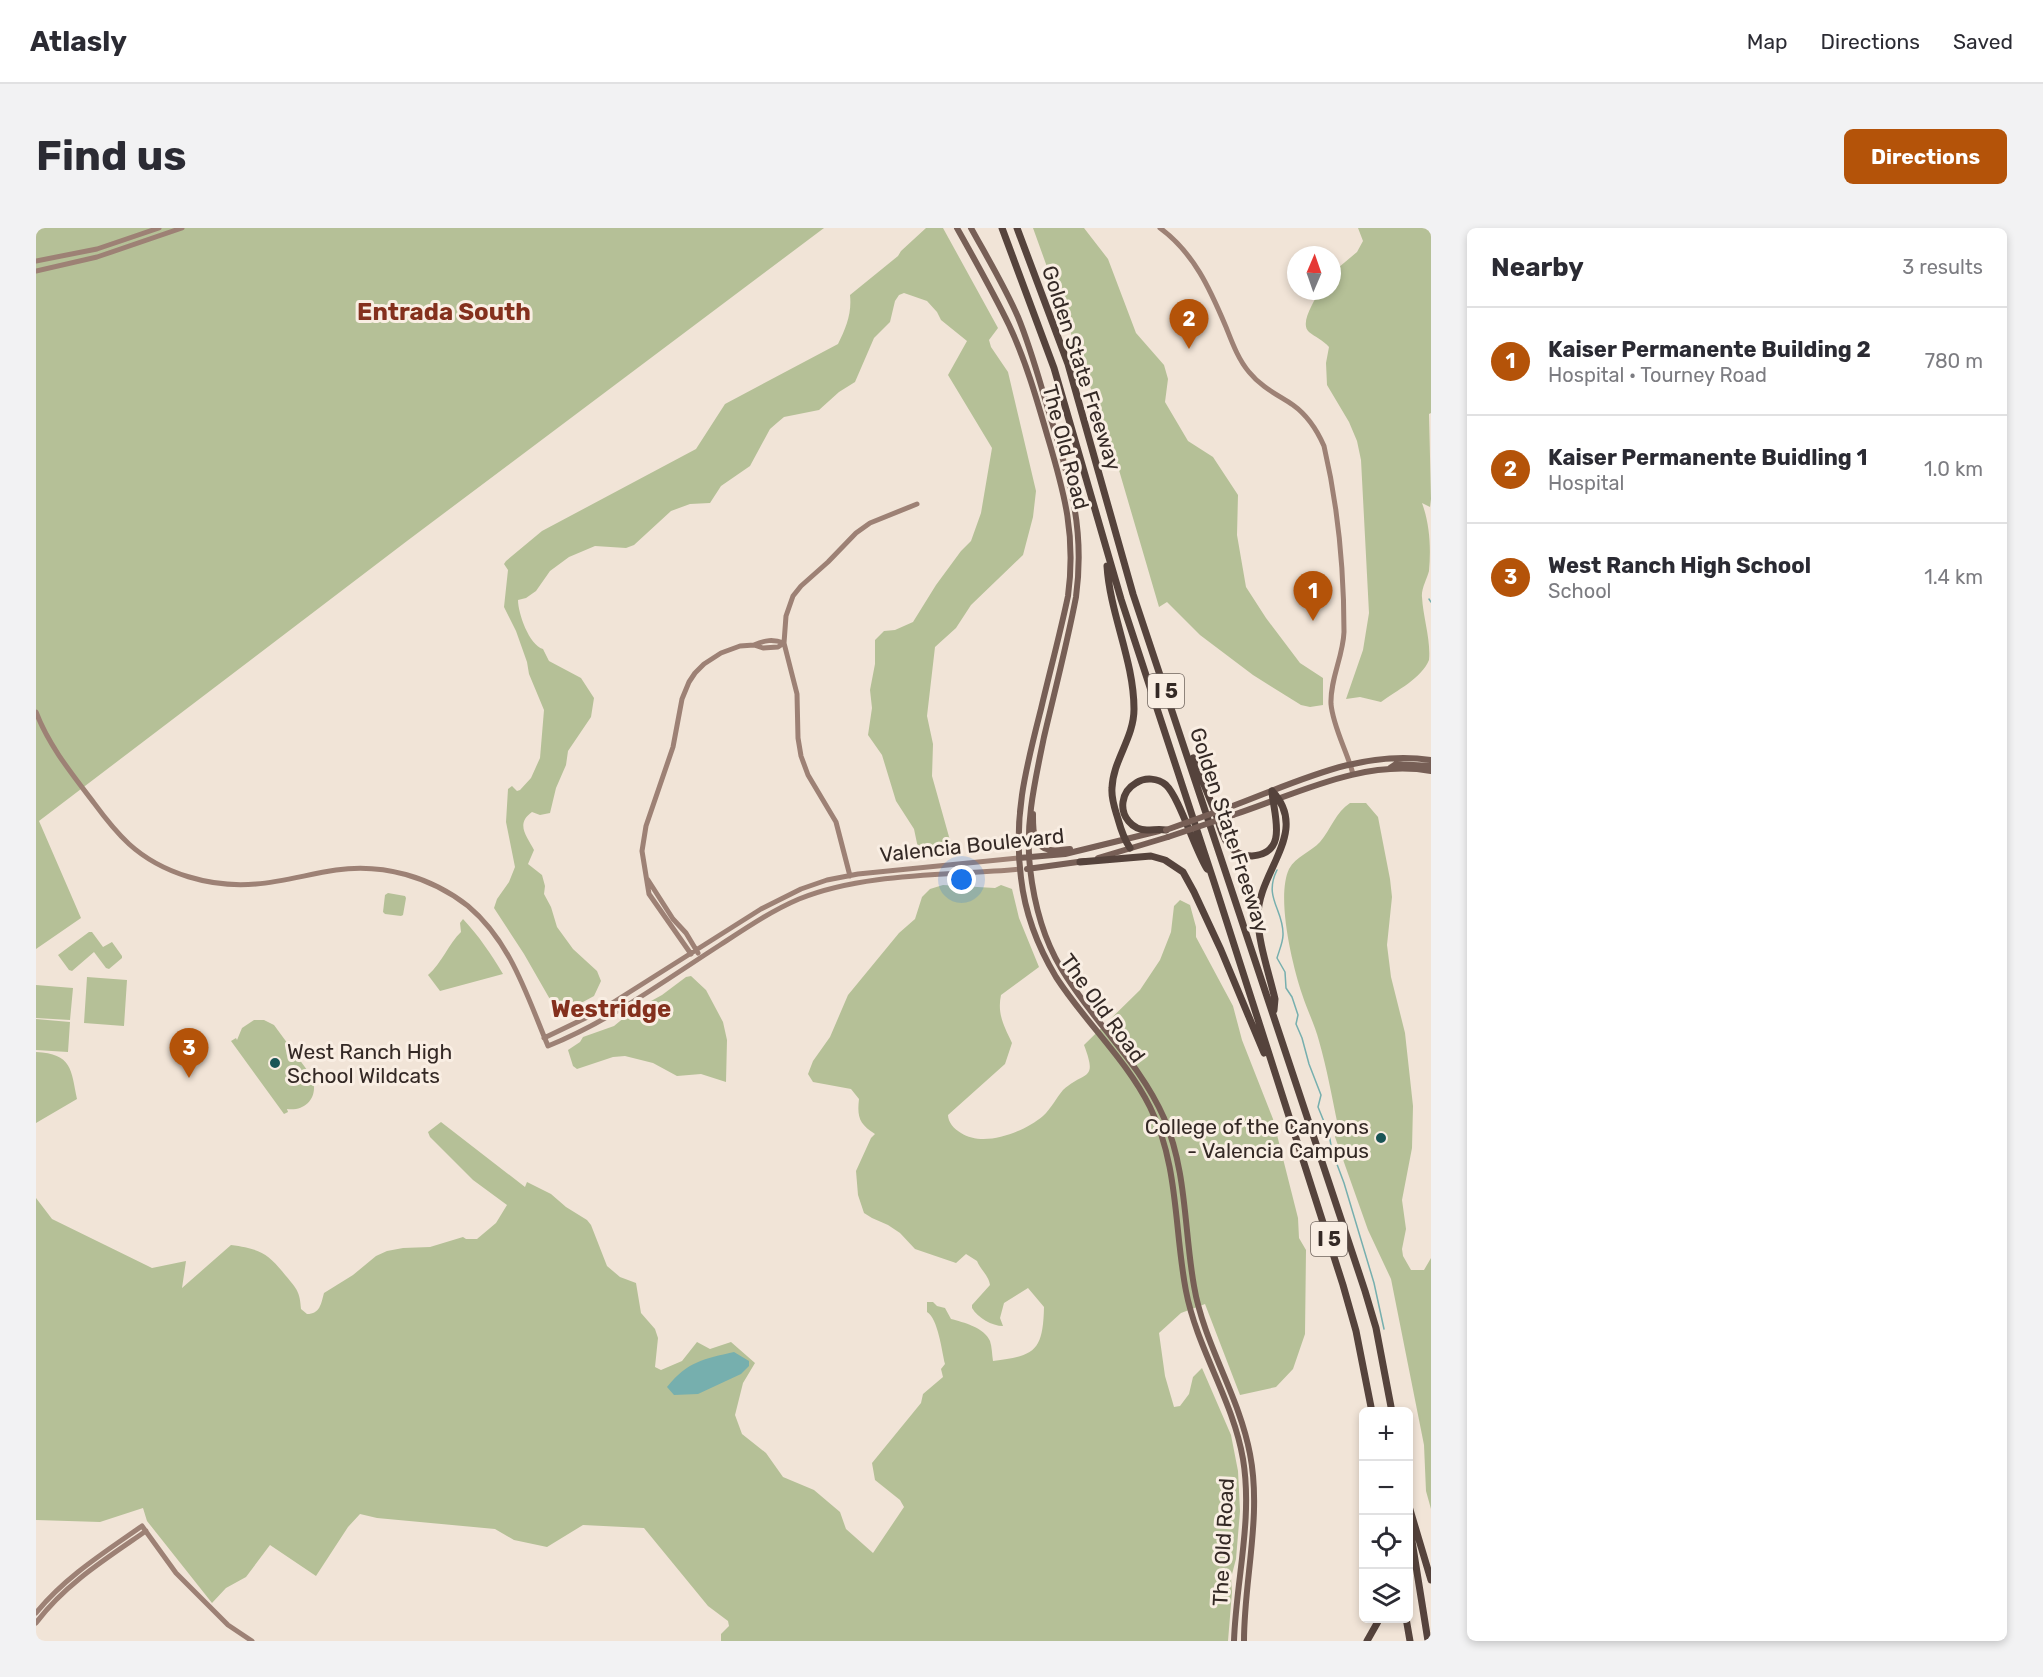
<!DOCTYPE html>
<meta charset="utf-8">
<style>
:root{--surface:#fff;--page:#f2f2f3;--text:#2b2b33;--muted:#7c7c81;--line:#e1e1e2;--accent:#b45309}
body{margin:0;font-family:Rubik,sans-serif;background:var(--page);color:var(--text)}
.controls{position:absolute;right:18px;bottom:18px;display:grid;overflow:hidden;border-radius:9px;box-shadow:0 3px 9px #0003}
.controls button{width:54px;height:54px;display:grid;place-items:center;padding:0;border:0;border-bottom:2px solid var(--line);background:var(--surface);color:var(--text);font:30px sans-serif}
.compass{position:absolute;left:1251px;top:18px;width:54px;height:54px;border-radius:50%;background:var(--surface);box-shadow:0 3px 9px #0003;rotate:2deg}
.you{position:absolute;left:926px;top:652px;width:21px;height:21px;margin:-15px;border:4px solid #fff;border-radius:50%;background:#1a73e8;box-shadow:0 0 0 9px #1a73e833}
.badge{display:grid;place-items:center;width:39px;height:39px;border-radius:50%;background:var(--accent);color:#fff;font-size:20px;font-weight:700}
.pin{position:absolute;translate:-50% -50px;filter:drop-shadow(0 2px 3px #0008)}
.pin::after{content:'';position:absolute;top:32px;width:21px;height:18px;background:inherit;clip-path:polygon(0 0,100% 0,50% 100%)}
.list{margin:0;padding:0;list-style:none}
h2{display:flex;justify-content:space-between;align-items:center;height:78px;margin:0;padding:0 24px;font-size:26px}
h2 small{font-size:20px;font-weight:400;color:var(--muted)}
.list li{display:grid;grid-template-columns:39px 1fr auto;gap:18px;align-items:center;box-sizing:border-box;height:108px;padding:0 24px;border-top:2px solid var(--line)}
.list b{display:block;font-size:22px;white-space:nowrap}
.list p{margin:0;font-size:20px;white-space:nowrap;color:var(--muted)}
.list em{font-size:20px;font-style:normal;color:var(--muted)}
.icon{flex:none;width:33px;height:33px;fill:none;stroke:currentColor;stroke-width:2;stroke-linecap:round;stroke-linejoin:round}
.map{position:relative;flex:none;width:1395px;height:1413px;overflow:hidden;border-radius:9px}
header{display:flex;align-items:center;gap:36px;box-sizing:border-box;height:84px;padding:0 30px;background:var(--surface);border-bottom:2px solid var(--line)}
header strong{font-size:28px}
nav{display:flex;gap:33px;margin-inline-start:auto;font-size:21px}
.intro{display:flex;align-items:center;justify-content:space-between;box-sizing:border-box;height:144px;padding:0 36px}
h1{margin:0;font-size:42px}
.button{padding:15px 27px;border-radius:9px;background:var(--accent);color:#fff;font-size:21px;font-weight:700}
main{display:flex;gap:36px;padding:0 36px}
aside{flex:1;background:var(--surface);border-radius:9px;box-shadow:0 3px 9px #0003}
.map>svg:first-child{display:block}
.green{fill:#b5c097}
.water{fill:#76afae}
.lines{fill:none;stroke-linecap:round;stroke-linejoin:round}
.stream{stroke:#76afae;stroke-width:1.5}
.secondary{stroke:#9d8175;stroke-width:5}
.primary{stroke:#775f56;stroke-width:6}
.highway{stroke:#55433c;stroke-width:7}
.primary-bridge{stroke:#775f56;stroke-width:6}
.poi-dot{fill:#1a5556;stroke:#f9eee3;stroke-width:2}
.labels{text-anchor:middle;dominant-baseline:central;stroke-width:6;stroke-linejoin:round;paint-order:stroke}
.shield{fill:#f9eee3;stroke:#6f645e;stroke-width:1.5}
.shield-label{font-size:20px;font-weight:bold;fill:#342925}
.street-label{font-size:21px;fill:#342925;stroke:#f9eee3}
.poi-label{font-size:21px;fill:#342925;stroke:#f9eee3;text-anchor:start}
.quarter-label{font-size:24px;font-weight:bold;fill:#84301d;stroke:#f9eee3}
</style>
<header>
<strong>Atlasly</strong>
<nav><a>Map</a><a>Directions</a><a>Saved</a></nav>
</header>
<div class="intro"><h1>Find us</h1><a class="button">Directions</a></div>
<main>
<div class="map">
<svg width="1395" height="1413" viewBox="0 0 1395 1413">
<rect width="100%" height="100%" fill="#f1e4d7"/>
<path class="green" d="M0,0H788L371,313L3,593L45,690L0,721Z
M890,0H907L962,100L953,112L955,119L972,144L1000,263L997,289L987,327L935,377L920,400L899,419L891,488L897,516L896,548L917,623L895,624L882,620L878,601L860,573L846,527L832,507L836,480L834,462L839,436V412L848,403L859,402L877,394L900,357L925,323L935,313L945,285L956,220L912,147L931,113L905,92L901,84L891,73L868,65L863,67L859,73L854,94L838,110L819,154L803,164L783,182L748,189L742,194L734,201L714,238L685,258L674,275L654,276L635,283L598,317L590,320L559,318L533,329L514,343L500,363L490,370L482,372C482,385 493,417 507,421L513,433L545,450L558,470L555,489L532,523L530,537L520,560L514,585L504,587L496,584C479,596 491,608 498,622L492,636L506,647L509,658L508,666L515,679L521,699L537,721L561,743L565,753L558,768L523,787L488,726L458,680L461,671L473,654L479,639L470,594L472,561L476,558L481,563L484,562L495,550L504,530L508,482L493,446L491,434L480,403L468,379L472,342L468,336L470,333L506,303L660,221L689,176L802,116C810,100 816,85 814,67L862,28L865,23Z
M997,0H1048L1072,31L1100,105L1128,137L1132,151L1129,174L1152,213L1177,229L1202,267L1201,307L1210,359L1230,390L1264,435L1287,450V477L1274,479L1265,477L1217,447L1164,407L1131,374L1123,379L1078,225Z
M1322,0H1395V185L1393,186L1395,271L1394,279L1386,275C1394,297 1395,320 1393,343C1391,351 1385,361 1386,369C1387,389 1395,412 1393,432C1386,450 1360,463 1345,474L1324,469L1310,471L1327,422L1333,385L1325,232L1321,213L1313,194L1291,157L1290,135L1293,119C1287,112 1279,109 1273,104C1263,95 1279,73 1283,63H1296V45L1321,24L1327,13Z
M1314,575H1330L1342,589L1354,651L1356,669L1351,717L1355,749L1369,805L1377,878L1376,920L1366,972L1370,1001L1366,1021L1367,1028L1375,1042H1388L1395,1030V1281L1390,1263L1388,1217L1355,1051L1332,1002L1299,909L1302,898C1296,869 1291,841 1283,813C1279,797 1271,782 1266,766C1256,736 1240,669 1253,641C1260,628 1275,624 1284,614C1295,601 1300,584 1314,575Z
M907,657L959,660L965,657L976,661L983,690L1003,739L965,767C961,786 968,798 976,815L969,836L912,887C912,894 918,901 925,905C948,920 988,904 1007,888C1015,881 1020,870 1027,862C1049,842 1062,854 1048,817L1104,762L1124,732L1135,704L1138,678L1144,672L1154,677L1160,699V709L1197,778L1206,812L1237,891L1262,990L1263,1010L1270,1022L1269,1106L1257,1141L1240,1159L1204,1167L1169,1076L1145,1085L1123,1105L1129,1148L1138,1179L1144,1178L1153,1166L1157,1149L1166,1140L1195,1207L1202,1243L1204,1283L1200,1331L1195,1350L1196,1364L1192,1413H685V1406L693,1398L692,1393L672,1378L608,1300L547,1297L511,1319L478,1312L459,1301L341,1290L324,1286L312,1299L280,1348L234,1317L210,1349L190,1360L176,1375L111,1293L107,1280L64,1294L0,1292V970L16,991L116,1040L150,1033L146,1060L195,1017C224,1021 232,1025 250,1048C261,1061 264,1064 265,1081L271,1086C284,1086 285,1076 288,1065L317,1047L340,1028L351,1023L367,1020L394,1019L427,1009L430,1011H441L460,995L471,977L437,952L394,909L392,904L405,894L489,959L491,954L515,966L530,979L551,992L555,997L571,1038L584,1049L600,1055L605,1085L619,1101L622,1110L619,1139L625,1142L646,1133L661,1114L674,1121L695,1114L719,1135L707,1155L699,1187L706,1206L730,1225L747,1249L778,1262L804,1284L810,1301L837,1325L868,1279L864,1272L839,1252L836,1235L885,1175L887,1166L907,1149L905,1141L909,1136C906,1124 902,1090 891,1084V1074H897L901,1078L909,1080L915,1091C927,1094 949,1100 954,1113C956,1119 956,1127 957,1133C999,1128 1007,1123 1008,1079L992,1060L968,1075L964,1090L967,1098C956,1098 942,1090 936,1080V1077L954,1057C953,1048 944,1041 941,1033L930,1026L920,1035L879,1021L864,1005L852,997L836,990L828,985L822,967L820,943L835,910L839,906C823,896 821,889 823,871L815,861L777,854L772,846L777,833L794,809L812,767L863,705L879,691L886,669L894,661Z
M352,665L369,668L370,670L367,687L365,688L349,686L347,684L349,667Z
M427,691C443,708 455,726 467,746L404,763L392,747C406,735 413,715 425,704L424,695Z
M53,704H56L67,719L76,714L86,728V730L73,741L70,740L58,724L36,743L33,742L22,727Z
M655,748L670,762L687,794L691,812L690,854L665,846L641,848L617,835L589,828L577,829L541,841L537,838L532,822L544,814L547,809L578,798L595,784L626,767L650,749Z
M51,749L91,752L88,798L48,795Z
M0,757L37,760L34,792L0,790Z
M0,791L34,794L32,824L0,822Z
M218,792H228L238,797L274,846C285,865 272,884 251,881L252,884L248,886L195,813L200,810L201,812L206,800Z
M0,824C36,826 35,841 41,871L0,895Z"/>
<path class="water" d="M698,1124L713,1133V1138L705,1146L662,1166L638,1167L631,1159C652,1133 668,1131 698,1124Z"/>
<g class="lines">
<path class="stream" d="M1393,371L1395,374
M1241,642C1227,670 1248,682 1247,707C1247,714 1243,723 1241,730L1249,744L1250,760L1256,769L1262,787L1260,796L1266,810L1273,836L1285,867L1282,879L1293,906L1296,923L1308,955L1338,1055L1348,1101"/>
<path class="secondary" d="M1124,0C1158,25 1174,61 1190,99C1196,114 1202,131 1213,144C1225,159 1242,167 1257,177C1271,187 1281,202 1288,218C1302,278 1308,342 1308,404C1307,429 1294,451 1295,476C1297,499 1311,523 1317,546
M0,33L61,21L123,0
M0,43L61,29L146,0
M718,417C729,412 737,411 748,415
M0,484C13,518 36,546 58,575C69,590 80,604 93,616C126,646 176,660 220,656C247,654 273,646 300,642C347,635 395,649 432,678C475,714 491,768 512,818C574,793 628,753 684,717C710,700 735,683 763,671C830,644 913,648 984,641
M814,648L800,594L772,547L765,528L762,510L761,466L748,415L750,388L757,368L765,358L792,334L820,305L834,295L881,276
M612,652L637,691L650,705L662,725
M655,726L613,666L606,623L610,598L637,519L646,471L653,454L659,445L668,436L685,425L704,418L718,417L727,420L742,419L748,415
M508,810L562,784L725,681L765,661L791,652L822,646L983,630
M0,1385C29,1349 69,1324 106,1298L140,1345L192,1397L216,1413
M0,1395C29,1356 71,1330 110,1303"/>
<path class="primary" d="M921,0C939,32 957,64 973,97C990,133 1001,172 1012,210C1029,267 1040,308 1032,368C1024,406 1014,443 1005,481C990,540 977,588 985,650C989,685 1002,719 1020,749C1049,794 1090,831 1114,879C1143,937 1138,1001 1150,1063C1161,1121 1197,1172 1207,1231C1217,1291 1200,1353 1198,1413
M935,0C951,29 969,59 982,89C996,123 1005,159 1016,194C1035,256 1049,303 1040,369C1031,416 1019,462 1008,509C999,553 989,595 994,640C998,675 1007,710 1025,740C1056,793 1103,833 1128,890C1151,943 1148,1002 1158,1058C1168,1117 1203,1167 1214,1226C1226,1288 1208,1351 1208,1413
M1354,540L1360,536L1395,538
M1194,579C1259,555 1324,521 1395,532
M997,586C997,601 996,619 1014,622C1021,624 1028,621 1034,621
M1197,587C1261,566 1326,531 1395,543
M983,630L1029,626L1123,603
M1062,630L1132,609
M991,641L1049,633"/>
<path class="highway" d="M966,0L1018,140L1085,371L1178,654L1307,1057L1320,1103L1336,1184
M981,0L1032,136L1097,366L1329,1063L1340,1100L1356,1184
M1071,338C1074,386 1098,433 1098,481C1098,510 1077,532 1076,560C1075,571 1079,581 1082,591C1085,602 1088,611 1094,620
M1157,530C1165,549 1172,567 1180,586C1183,596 1186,608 1192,616C1198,624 1207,628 1216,628C1254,625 1237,585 1236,563
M1236,563C1275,604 1221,644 1222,689C1222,714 1233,745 1239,771L1238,782
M1130,602C1123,601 1118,602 1111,602C1096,602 1085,588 1087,574C1088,566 1093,559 1100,555C1109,549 1122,550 1130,557C1143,569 1159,622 1171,641
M1044,634L1115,628L1129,632L1147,644L1158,664L1185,722L1228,825
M1372,1275L1395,1352
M1372,1288L1392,1413
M1370,1390L1374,1413
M1331,1413L1344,1390"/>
<path class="primary-bridge" d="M1130,602L1194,579
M1132,609L1197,587"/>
</g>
<g class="poi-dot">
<circle cx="239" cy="835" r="6"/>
<circle cx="1345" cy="910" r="6"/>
</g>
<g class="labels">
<g class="shield">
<rect x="1112" y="446" width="36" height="34" rx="4.5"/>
<rect x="1275" y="994" width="36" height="34" rx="4.5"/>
</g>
<g class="shield-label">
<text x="1130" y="463">I 5</text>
<text x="1293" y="1011">I 5</text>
</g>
<g class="street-label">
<text transform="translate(1046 140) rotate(72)">Golden State Freeway</text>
<text transform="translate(1030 219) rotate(75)">The Old Road</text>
<text transform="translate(1194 602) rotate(72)">Golden State Freeway</text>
<text transform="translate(936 617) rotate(-6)">Valencia Boulevard</text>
<text transform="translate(1067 780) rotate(54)">The Old Road</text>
<text transform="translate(1187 1314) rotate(-87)">The Old Road</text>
</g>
<g class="poi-label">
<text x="251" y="823">West Ranch High<tspan x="251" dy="24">School Wildcats</tspan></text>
<text x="1333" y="898" text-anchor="end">College of the Canyons<tspan x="1333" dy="24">- Valencia Campus</tspan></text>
</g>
<g class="quarter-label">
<text x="408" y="84">Entrada South</text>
<text x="575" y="781">Westridge</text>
</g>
</g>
</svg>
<div class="controls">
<button>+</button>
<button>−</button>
<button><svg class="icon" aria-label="locate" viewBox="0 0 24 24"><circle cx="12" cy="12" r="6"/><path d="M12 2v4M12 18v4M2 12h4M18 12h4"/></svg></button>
<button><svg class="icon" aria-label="layers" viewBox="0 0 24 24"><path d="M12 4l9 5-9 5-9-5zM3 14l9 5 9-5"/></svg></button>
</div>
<svg class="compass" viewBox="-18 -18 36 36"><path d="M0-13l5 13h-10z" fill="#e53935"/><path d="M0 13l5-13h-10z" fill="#7c7c81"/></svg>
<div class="you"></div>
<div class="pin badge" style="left:1277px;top:393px">1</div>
<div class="pin badge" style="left:1153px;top:121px">2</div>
<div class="pin badge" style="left:153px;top:850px">3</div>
</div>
<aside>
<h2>Nearby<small>3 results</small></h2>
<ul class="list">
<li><span class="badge">1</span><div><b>Kaiser Permanente Building 2</b><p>Hospital · Tourney Road</p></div><em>780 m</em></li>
<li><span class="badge">2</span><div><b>Kaiser Permanente Buidling 1</b><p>Hospital</p></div><em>1.0 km</em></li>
<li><span class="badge">3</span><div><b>West Ranch High School</b><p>School</p></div><em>1.4 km</em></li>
</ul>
</aside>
</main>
